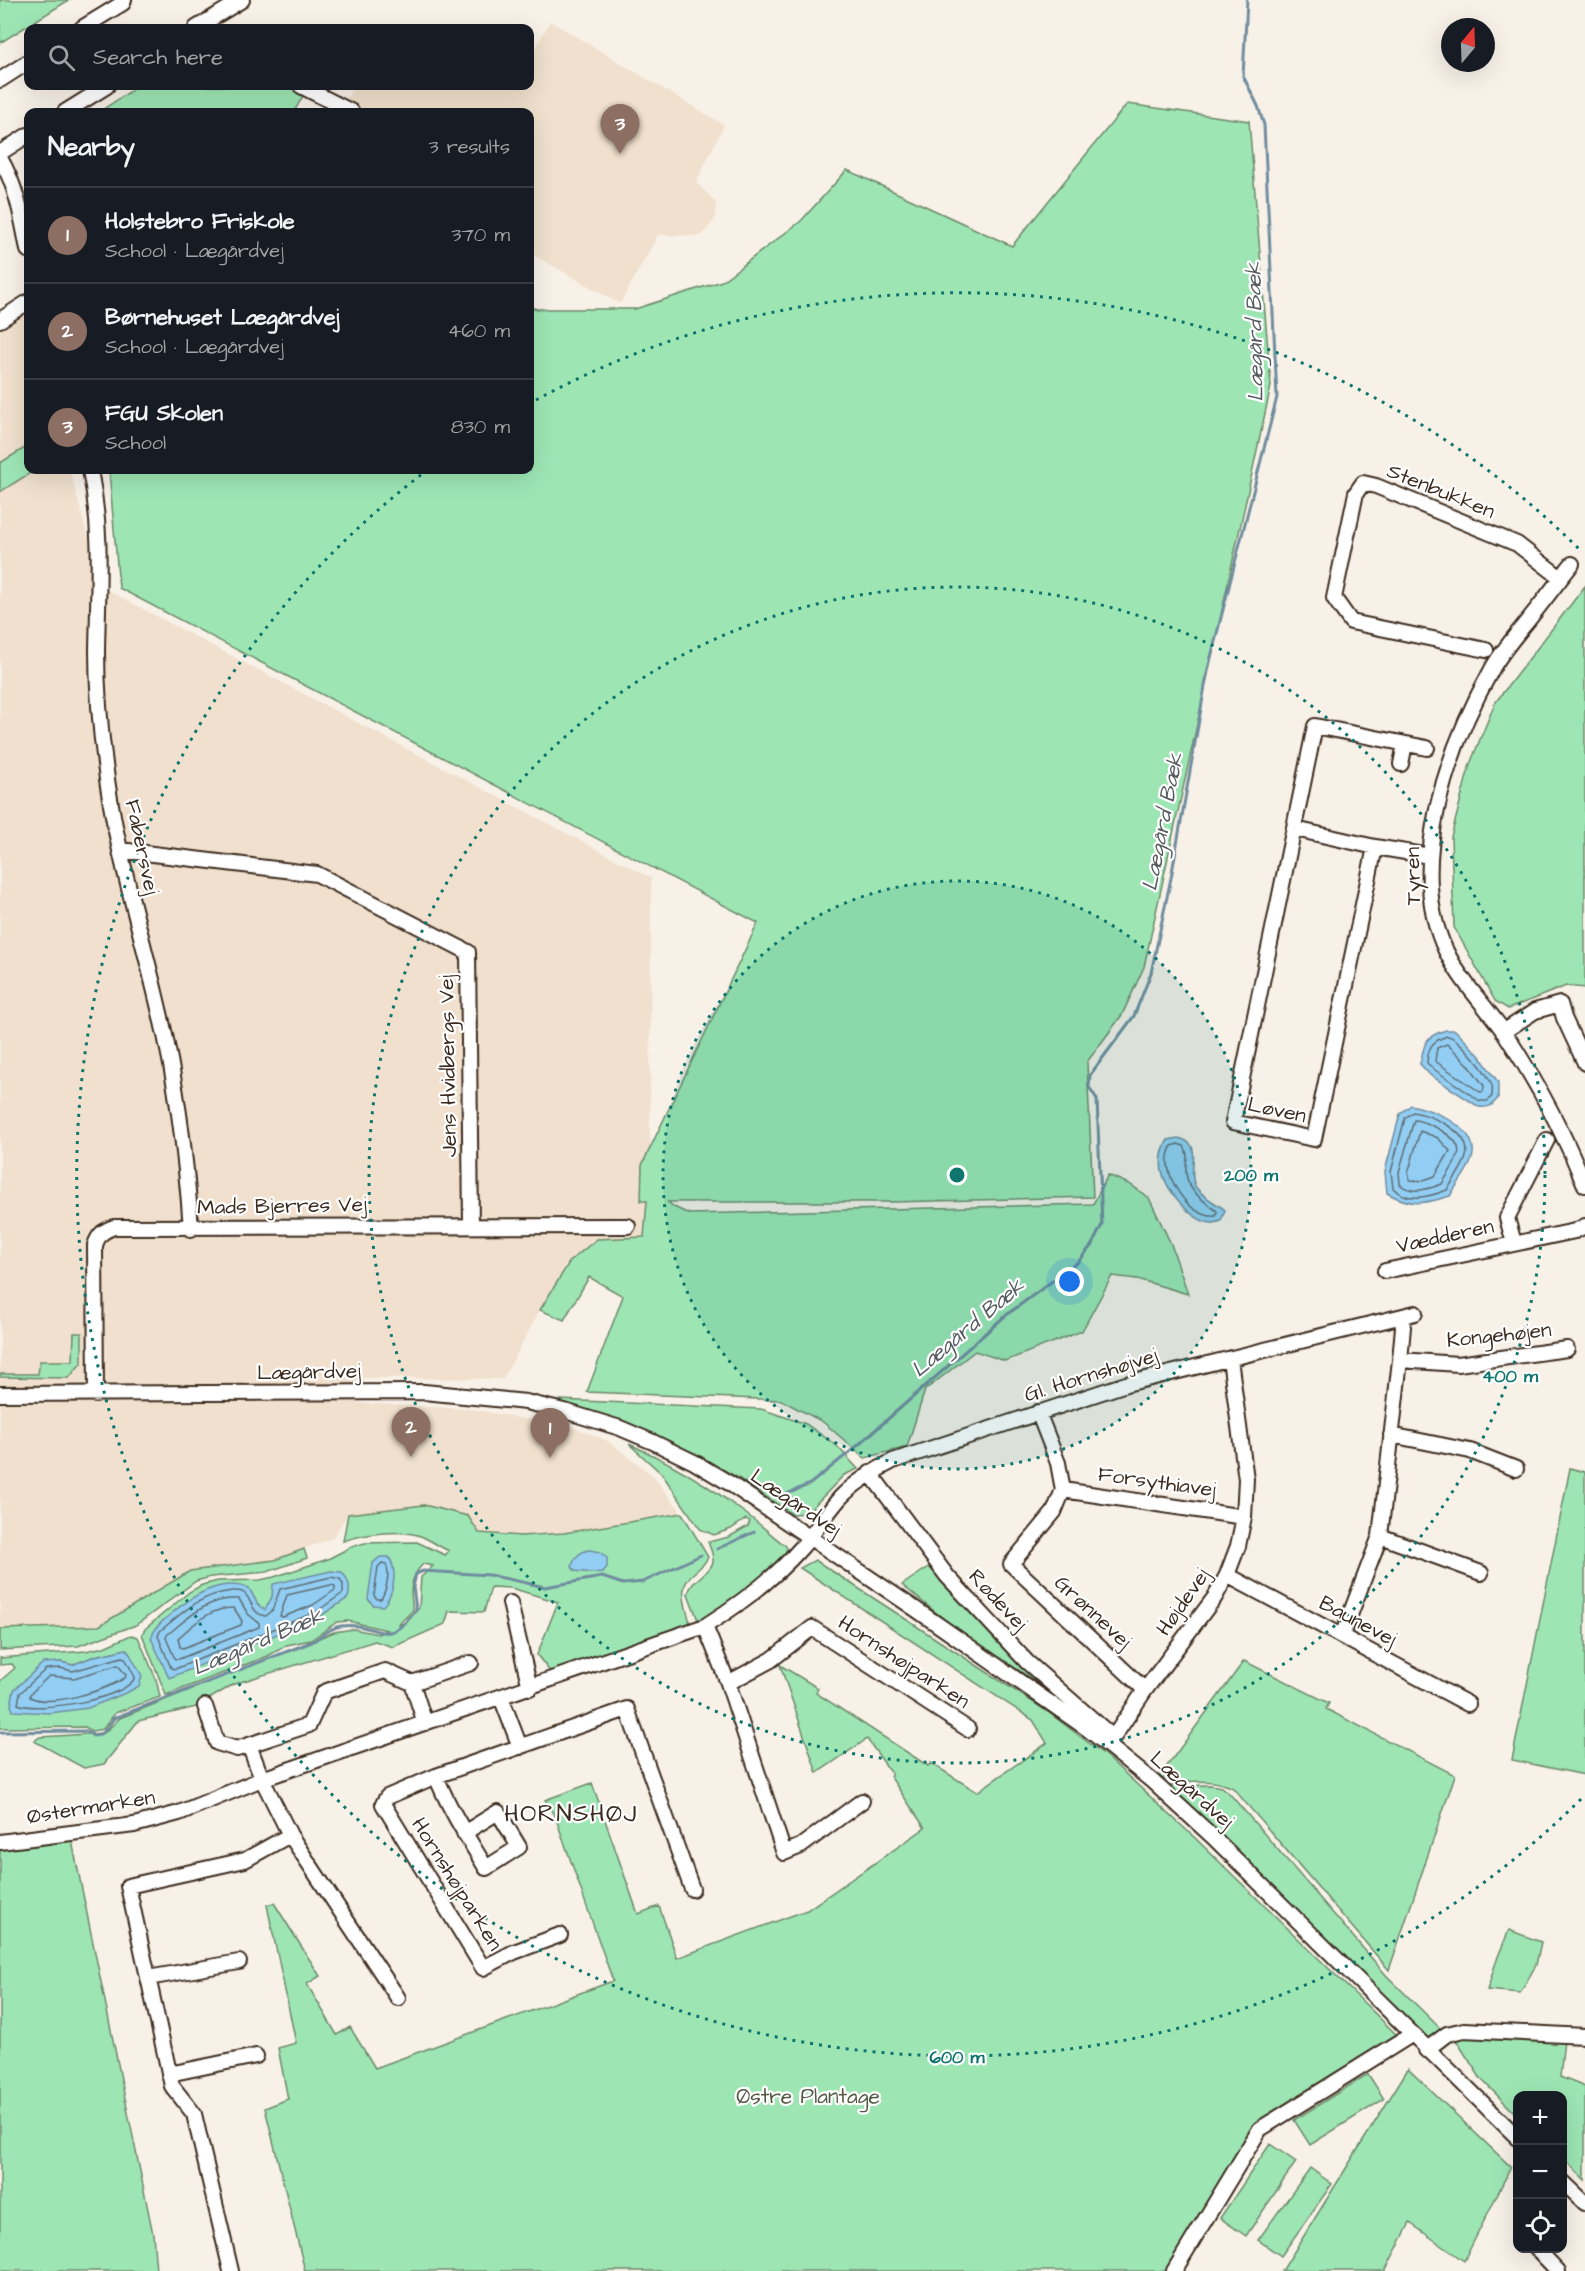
<!DOCTYPE html>
<meta charset="utf-8">
<style>
:root{--surface:#171b24;--page:#20242c;--text:#f1f3f6;--muted:#9ea1a6;--line:#363941;--accent:#0f766e}
body{margin:0;font-family:"Architects Daughter",sans-serif;background:var(--page);color:var(--text)}
.controls{position:absolute;right:18px;bottom:18px;display:grid;overflow:hidden;border-radius:12px;box-shadow:0 6px 24px #0002}
.controls button{width:54px;height:54px;display:grid;place-items:center;padding:0;border:0;border-bottom:2px solid var(--line);background:var(--surface);color:var(--text);font:30px sans-serif}
.compass{position:absolute;left:1441px;top:18px;width:54px;height:54px;border-radius:50%;background:var(--surface);box-shadow:0 6px 24px #0002;rotate:19deg}
.you{position:absolute;left:1070px;top:1282px;width:21px;height:21px;margin:-15px;border:4px solid #fff;border-radius:50%;background:#1a73e8;box-shadow:0 0 0 9px #1a73e833}
.badge{display:grid;place-items:center;width:39px;height:39px;border-radius:50%;background:var(--accent);color:#fff;font-size:20px;font-weight:700}
.pin{position:absolute;translate:-50% -50px;filter:drop-shadow(0 2px 3px #0008)}
.pin::after{content:'';position:absolute;top:32px;width:21px;height:18px;background:inherit;clip-path:polygon(0 0,100% 0,50% 100%)}
.list{margin:0;padding:0;list-style:none}
h2{display:flex;justify-content:space-between;align-items:center;height:78px;margin:0;padding:0 24px;font-size:26px}
h2 small{font-size:20px;font-weight:400;color:var(--muted)}
.list li{display:grid;grid-template-columns:39px 1fr auto;gap:18px;align-items:center;box-sizing:border-box;height:96px;padding:0 24px;border-top:2px solid var(--line)}
.list b{display:block;font-size:22px;white-space:nowrap}
.list p{margin:0;font-size:20px;white-space:nowrap;color:var(--muted)}
.list em{font-size:20px;font-style:normal;color:var(--muted)}
.icon{flex:none;width:33px;height:33px;fill:none;stroke:currentColor;stroke-width:2;stroke-linecap:round;stroke-linejoin:round}
.map{position:relative;flex:none;width:1585px;height:2271px;overflow:hidden}
.search{position:absolute;background:var(--surface);box-shadow:0 6px 24px #0002;left:24px;top:24px;width:510px;height:66px;display:flex;align-items:center;gap:15px;box-sizing:border-box;padding:0 21px;border-radius:12px;color:var(--muted);font-size:22px}
.panel{position:absolute;background:var(--surface);box-shadow:0 6px 24px #0002;left:24px;top:108px;width:510px;height:366px;border-radius:12px}
.map>svg:first-child{display:block}
.built{fill:#f0e0cd}
.green{fill:#9de6b4;stroke:#6c8869;stroke-width:1.5;fill-rule:evenodd}
.water{fill:#92cef3;stroke:#6f8c9e;stroke-width:1.5}
.lines{fill:none;stroke-linecap:round;stroke-linejoin:round}
.shore{stroke:#5e6c73;stroke-width:1.5}
.stream{stroke:#6f8c9e;stroke-width:3}
.minor-casing{stroke:#3b2a1e;stroke-width:18}
.minor{stroke:#fff;stroke-width:14}
.ring{fill:none;stroke:#0f766e;stroke-width:3;stroke-dasharray:3 6}
.labels{text-anchor:middle;dominant-baseline:central;stroke-width:4.5;stroke-linejoin:round;paint-order:stroke}
.street-label{font-size:21px;fill:#3b2a1e;stroke:#fff}
.park-label{font-size:21px;fill:#545944;stroke:#fff}
.water-label{font-size:22px;font-style:italic;fill:#555b5e;stroke:#fff}
.quarter-label{font-size:24px;letter-spacing:1.5px;fill:#3b2a1e;stroke:#fff}
.centre{fill:#0f766e;stroke:#fff;stroke-width:3}
.ring-label{font-size:18px;text-anchor:middle;font-weight:bold;fill:#0f766e;stroke:#fff;stroke-width:4.5;stroke-linejoin:round;paint-order:stroke}
</style>
<div class="map">
<svg width="1585" height="2271" viewBox="0 0 1585 2271">
<rect width="100%" height="100%" fill="#f8f1e8"/>
<filter id="ink" filterUnits="userSpaceOnUse"><feTurbulence type="fractalNoise" baseFrequency=".0167" numOctaves="2"/><feDisplacementMap in="SourceGraphic" scale="12" xChannelSelector="R" yChannelSelector="G"/><feConvolveMatrix kernelMatrix="1 2 1 2 8 2 1 2 1" color-interpolation-filters="sRGB"/></filter>
<g filter="url(#ink)">
<path class="built" d="M550,21L724,125L696,182L716,203L715,219L701,236L658,235L620,304L530,253V112H339L354,86H530V59Z
M27,307L28,470H70L86,531L107,590L651,878L650,1162L644,1237L597,1239L570,1261L540,1310L503,1379L360,1378L357,1403L470,1409L575,1428L608,1441L652,1475L682,1513L564,1533L521,1536L479,1533L424,1505L348,1514L332,1538L275,1560L190,1571L99,1626L0,1629V325Z"/>
<path class="green" d="M0,0H69L0,43Z
M138,86H289L304,94L294,112H99Z
M1127,104L1249,121L1271,386L1144,967L1122,1015L1087,1062L1093,1197L892,1202H668L674,1207L689,1214L1093,1204L1108,1175L1131,1185L1149,1198L1171,1244L1188,1294L1137,1279L1112,1276L1082,1331L1005,1361L975,1351L925,1390L907,1447L865,1458L823,1422L781,1400L587,1392L623,1296L589,1277L564,1320L540,1310L570,1261L597,1239L644,1237L647,1201H641L642,1165L758,923L119,588L109,470H530V307L537,309H635L722,281L801,221L847,170L1012,246Z
M28,446V470H35L0,492V463Z
M1585,586V988L1566,986L1508,1009L1495,1001L1454,927L1451,837L1470,764L1495,703Z
M74,1333H82V1362L69,1378L0,1377V1374H38L40,1361H73Z
M560,1400L761,1409L806,1424L837,1446L858,1469L844,1475L807,1513L792,1514L735,1476L686,1450L621,1422L559,1405Z
M629,1444C670,1462 707,1484 742,1511C758,1522 771,1535 786,1546L787,1549C773,1577 727,1609 698,1620L688,1594C691,1579 711,1573 713,1562C714,1556 710,1547 708,1542L729,1537L748,1526L750,1521L746,1519L731,1529L714,1535L700,1529L662,1474Z
M1570,1468L1585,1472V1775L1512,1760Z
M424,1505L468,1516L479,1533L521,1536L564,1533L682,1513L708,1557C705,1564 701,1566 696,1571C676,1586 685,1602 690,1623L552,1674L537,1655L558,1602L511,1588L491,1587L484,1612L449,1611L445,1624L393,1647L375,1641L234,1684L196,1707L138,1721L104,1764L84,1768L34,1741L40,1737L104,1733L120,1718L334,1632L353,1629L378,1634L387,1630L348,1621L337,1622L311,1640L287,1645L268,1656L166,1695L142,1634L145,1629L189,1592L202,1585L218,1581L260,1580L274,1577L328,1559L351,1547L365,1543L417,1542L445,1555L449,1551C440,1547 432,1541 423,1537C404,1528 363,1534 343,1541L348,1514ZM423,1564L433,1566L421,1577L419,1608L404,1623L398,1625L413,1610C410,1592 409,1578 423,1564ZM249,1588L258,1605L263,1610L267,1609L272,1597L319,1617L155,1628Z
M304,1549L307,1558L267,1572L211,1577L196,1581L136,1625L78,1646L0,1650V1629L99,1626L190,1571L275,1560Z
M815,1560L1048,1712L1106,1756L1194,1837L1400,2038L1266,2117L1171,2271H305L265,2108L288,2099L278,2048L296,2043L267,1905L274,1903L320,1976L307,1984L337,2035L350,2027L375,2068L613,1981L555,1816L545,1800L592,1783L638,1914L659,1906L677,1958L807,1910L925,1828L890,1776L892,1774L867,1739L817,1773L780,1665L818,1688L816,1693L928,1766L931,1763L977,1792L1047,1743L1033,1720L800,1568Z
M929,1567L1042,1686L949,1623L902,1585Z
M131,1635L138,1637L156,1679L160,1697L115,1713L103,1729L92,1731L85,1727L0,1728V1681L15,1668L12,1664L0,1665V1658L86,1651L104,1647ZM127,1649L14,1690L61,1662L72,1665L95,1656Z
M1244,1661L1329,1703L1326,1709L1455,1775L1389,1970L1233,1788C1205,1774 1180,1788 1159,1777Z
M1211,1785L1221,1787L1229,1793L1387,1976L1442,2030L1428,2038L1419,2034L1206,1821L1164,1786Z
M72,1841L153,2234L156,2271H0V1850Z
M1509,1930L1541,1942L1536,1965L1520,1993L1487,1990L1497,1959Z
M1472,2035L1564,2040L1560,2077L1585,2087V2180L1563,2158L1562,2096H1518L1517,2115L1481,2079L1454,2037Z
M1408,2069L1511,2167L1464,2261L1410,2223L1385,2271H1282Z
M1368,2074L1384,2099L1310,2145L1294,2120Z
M1270,2144L1296,2162L1246,2236L1220,2218Z
M1310,2168L1332,2184L1281,2256L1258,2240Z"/>
<path class="water" d="M1446,1030H1455L1479,1055L1498,1082V1098C1492,1106 1489,1108 1479,1107L1430,1075L1420,1064C1425,1042 1424,1037 1446,1030Z
M1411,1105C1434,1110 1481,1128 1472,1159C1468,1171 1457,1184 1450,1196C1424,1204 1412,1207 1387,1193L1385,1171L1400,1114Z
M1178,1138C1206,1144 1186,1167 1195,1186C1201,1196 1216,1203 1225,1210L1221,1221C1218,1222 1215,1223 1212,1223C1192,1222 1166,1190 1162,1171C1160,1161 1162,1149 1168,1140Z
M590,1550L600,1552L607,1558V1567L603,1572L592,1573L575,1571L572,1567C574,1558 580,1551 590,1550Z
M380,1557H389C398,1571 394,1594 383,1606L373,1605L368,1599L373,1563Z
M331,1571L342,1572C349,1581 351,1587 348,1598L319,1617L169,1678L151,1638C155,1626 163,1621 172,1613C193,1595 220,1578 249,1588L258,1605L265,1610L272,1597L273,1584Z
M127,1649L142,1676L139,1686L128,1692L88,1708L50,1713L13,1711L11,1705L14,1690L43,1663L61,1662L72,1665L95,1656Z"/>
<g class="lines">
<path class="shore" d="M1447,1036C1458,1036 1489,1074 1492,1086C1493,1089 1492,1092 1492,1096L1488,1101H1480L1435,1070L1427,1063C1428,1047 1432,1041 1447,1036Z
M1447,1044L1468,1064L1484,1086L1483,1092H1480L1435,1061L1437,1048Z
M1413,1112C1431,1115 1473,1132 1466,1157C1463,1168 1453,1180 1447,1190C1429,1197 1407,1203 1393,1188L1391,1172L1405,1118Z
M1414,1120C1427,1121 1464,1138 1458,1155C1455,1165 1447,1175 1442,1184C1429,1189 1411,1195 1400,1184L1399,1172Z
M1420,1131L1438,1138L1450,1151L1435,1176L1421,1181L1410,1180L1408,1174Z
M1178,1144L1184,1146C1188,1153 1187,1157 1186,1165C1184,1189 1200,1198 1217,1211L1216,1216C1189,1220 1156,1169 1172,1146Z
M382,1563L386,1564C390,1573 387,1589 381,1599H377L374,1596L378,1567Z
M331,1577L340,1579L343,1584V1593L316,1612L175,1669L171,1668L158,1636L160,1631C183,1612 201,1594 232,1591C236,1591 242,1590 245,1594C253,1602 252,1615 266,1616L272,1611L280,1589Z
M331,1585L335,1586V1590L313,1605L283,1617L280,1616L287,1595Z
M239,1599L248,1614L259,1623V1627L179,1659H175L166,1638L167,1635C189,1617 208,1597 239,1599Z
M234,1608L242,1621L241,1625L183,1648L180,1647L178,1638C194,1624 211,1607 234,1608Z
M122,1657L125,1658L135,1677C128,1699 38,1713 18,1704L20,1693L46,1669L60,1668L73,1671Z
M118,1665L126,1675L125,1678C105,1690 51,1708 30,1697V1694L49,1676L74,1678Z"/>
<path class="stream" d="M787,1494L810,1484L856,1447L1005,1316L1078,1262L1092,1245L1102,1225L1097,1099L1089,1087L1090,1075L1134,1016L1151,973L1171,878L1208,669L1277,397L1264,125L1258,106L1243,76L1247,0
M717,1549L754,1532
M0,1732L87,1731L93,1736C104,1735 108,1726 114,1718L312,1642C320,1637 331,1627 341,1626C379,1621 385,1652 416,1610L413,1587L416,1574L423,1571L489,1575L545,1587L602,1577L623,1584L643,1582L701,1555"/>
<defs>
<path id="minor" d="M82,28L123,3L124,0
M196,28L242,0
M0,80L28,62
M301,86L352,112
M65,112L107,86
M0,153L28,135
M0,158C17,187 22,218 28,250
M0,320L28,302
M90,470C103,533 98,587 97,651C97,688 100,727 105,764C115,849 141,930 160,1013C177,1084 186,1156 191,1229
M1572,564C1559,580 1546,598 1533,614C1519,632 1503,649 1492,669C1449,746 1405,866 1446,951C1461,982 1485,1005 1504,1032C1536,1080 1563,1131 1585,1185
M1486,650L1351,622L1334,598L1356,493L1363,483L1376,486L1517,544L1561,578
M1401,764L1405,744
M1295,829L1375,847L1430,856
M1375,847L1314,1139L1233,1122L1315,726L1427,748
M120,850L317,874L468,952L471,1225
M1503,1032L1535,1011L1560,1004L1564,1018L1585,1063
M1514,1243L1507,1218L1547,1140
M1385,1271L1575,1231L1585,1226
M1400,1360L1458,1364L1567,1349
M0,1394L424,1392L526,1402L568,1412L620,1428L653,1442L694,1462L729,1483L914,1608L1089,1730L1152,1781L1212,1836L1518,2138
M96,1395L95,1245C99,1234 103,1231 114,1227L628,1226
M1038,1412L1058,1463L1063,1490L1054,1512L1011,1564L1145,1690
M1391,1435L1470,1451L1516,1469
M870,1473L947,1576L1027,1662L1107,1732
M1063,1490L1244,1517
M1380,1536L1481,1573
M1227,1575L1468,1704
M510,1603L530,1688
M705,1626L728,1683L784,1853L801,1846L862,1801
M1342,1636L1380,1536L1400,1360L1403,1327L1401,1317
M412,1683L425,1723
M728,1683L771,1660L812,1628L968,1729
M501,1697L520,1747
M205,1706L217,1743L237,1749L309,1725L324,1692L385,1671L412,1683L471,1663
M1109,1744L1145,1690L1215,1597L1227,1575L1238,1546L1244,1517L1246,1479L1230,1359
M249,1745L262,1779L290,1835L398,1998
M436,1776C449,1809 468,1838 486,1868L519,1847L498,1812L464,1833
M0,1842L134,1825L179,1813L262,1779L705,1626C740,1604 773,1580 801,1548C815,1532 826,1514 840,1498C855,1482 874,1471 893,1461L1126,1384L1415,1313
M560,1935L514,1952L483,1968L383,1804L387,1797L436,1776L627,1709L692,1889
M148,1978L239,1962
M1426,2050L1447,2034L1464,2030L1585,2036
M169,2074L256,2056
M1562,2181L1585,2203
M1536,2248L1558,2271
M231,2271L194,2114L172,2086L128,1886L245,1860L290,1835
M1174,2271L1260,2129L1411,2035"/>
</defs>
<use href="#minor" class="minor-casing"/>
<use href="#minor" class="minor"/>
</g>
</g>
<circle cx="957" cy="1175" r="294" fill="#0f766e" fill-opacity=".12"/>
<g class="ring">
<circle cx="957" cy="1175" r="294"/>
<circle cx="957" cy="1175" r="588"/>
<path d="M1581 1799A882 882 0 1 1 426 471M536 400A882 882 0 0 1 1581 551"/>
</g>
<g class="labels">
<g class="street-label">
<text transform="translate(1441 491) rotate(22)">Stenbukken</text>
<text transform="translate(142 847) rotate(78)">Fabersvej</text>
<text transform="translate(1413 876) rotate(-91)">Tyren</text>
<text transform="translate(448 1066) rotate(-91)">Jens Hvidbergs Vej</text>
<text transform="translate(1277 1110) rotate(12)">Løven</text>
<text transform="translate(282 1206) rotate(-1)">Mads Bjerres Vej</text>
<text transform="translate(1445 1236) rotate(-12)">Vædderen</text>
<text transform="translate(1499 1335) rotate(-6)">Kongehøjen</text>
<text transform="translate(309 1372) rotate(-1)">Lægårdvej</text>
<text transform="translate(1091 1375) rotate(-17)">Gl. Hornshøjvej</text>
<text transform="translate(1157 1482) rotate(8)">Forsythiavej</text>
<text transform="translate(796 1503) rotate(34)">Lægårdvej</text>
<text transform="translate(998 1600) rotate(47)">Rødevej</text>
<text transform="translate(1183 1602) rotate(-55)">Højdevej</text>
<text transform="translate(1093 1612) rotate(43)">Grønnevej</text>
<text transform="translate(1358 1621) rotate(28)">Baunevej</text>
<text transform="translate(904 1662) rotate(33)">Hornshøjparken</text>
<text transform="translate(1192 1790) rotate(42)">Lægårdvej</text>
<text transform="translate(91 1807) rotate(-9)">Østermarken</text>
<text transform="translate(457 1884) rotate(58)">Hornshøjparken</text>
</g>
<g class="park-label">
<text x="808" y="2096">Østre Plantage</text>
</g>
<g class="water-label">
<text transform="translate(1255 332) rotate(-91)">Lægård Bæk</text>
<text transform="translate(1163 822) rotate(-79)">Lægård Bæk</text>
<text transform="translate(968 1328) rotate(-40)">Lægård Bæk</text>
<text transform="translate(258 1642) rotate(-23)">Lægård Bæk</text>
</g>
<g class="quarter-label">
<text x="571" y="1814">HORNSHØJ</text>
</g>
</g>
<circle cx="957" cy="1175" r="9" class="centre"/>
<g class="ring-label">
<text x="1251" y="1181">200 m</text>
<text x="1510" y="1382">400 m</text>
<text x="957" y="2063">600 m</text>
</g>
</svg>
<div class="controls">
<button>+</button>
<button>−</button>
<button><svg class="icon" aria-label="locate" viewBox="0 0 24 24"><circle cx="12" cy="12" r="6"/><path d="M12 2v4M12 18v4M2 12h4M18 12h4"/></svg></button>
</div>
<svg class="compass" viewBox="-18 -18 36 36"><path d="M0-13l5 13h-10z" fill="#e53935"/><path d="M0 13l5-13h-10z" fill="#9ea1a6"/></svg>
<div class="you"></div>
<div class="pin badge" style="left:550px;top:1458px;background:#8d6e63">1</div>
<div class="pin badge" style="left:411px;top:1457px;background:#8d6e63">2</div>
<div class="pin badge" style="left:620px;top:154px;background:#8d6e63">3</div>
<div class="search"><svg class="icon" aria-label="search" viewBox="0 0 24 24"><circle cx="10" cy="10" r="6"/><path d="M15 15l6 6"/></svg>Search here</div>
<section class="panel">
<h2>Nearby<small>3 results</small></h2>
<ul class="list">
<li><span class="badge" style="background:#8d6e63">1</span><div><b>Holstebro Friskole</b><p>School · Lægårdvej</p></div><em>370 m</em></li>
<li><span class="badge" style="background:#8d6e63">2</span><div><b>Børnehuset Lægårdvej</b><p>School · Lægårdvej</p></div><em>460 m</em></li>
<li><span class="badge" style="background:#8d6e63">3</span><div><b>FGU Skolen</b><p>School</p></div><em>830 m</em></li>
</ul>
</section>
</div>
